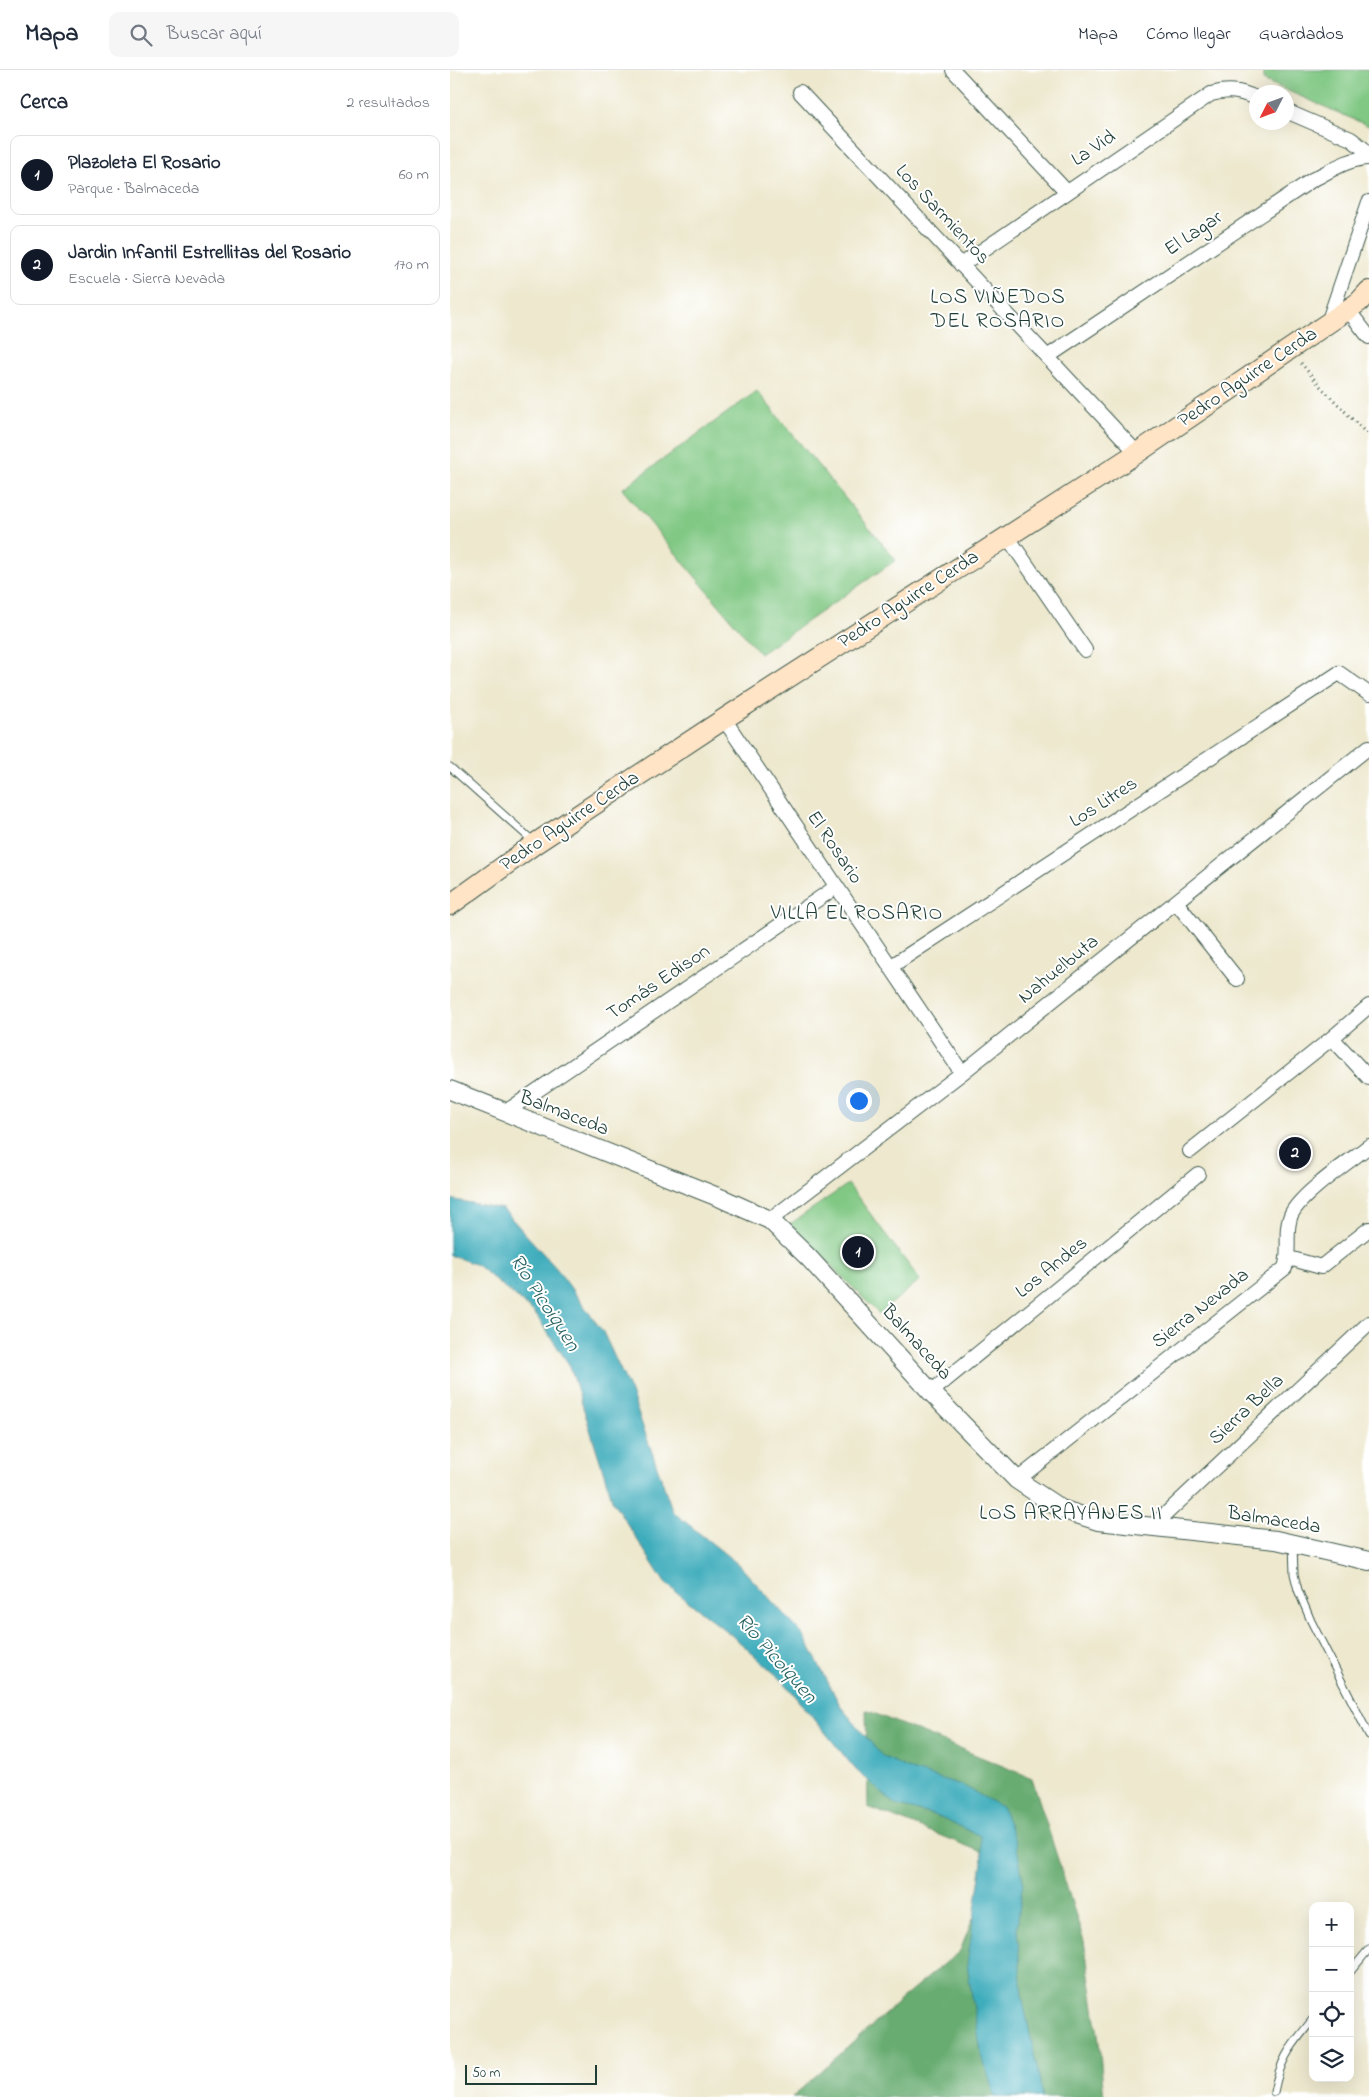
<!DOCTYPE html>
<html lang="es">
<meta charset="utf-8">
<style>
:root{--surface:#fff;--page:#f6f6f7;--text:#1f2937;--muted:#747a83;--line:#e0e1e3;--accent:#111827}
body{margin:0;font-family:"Indie Flower",sans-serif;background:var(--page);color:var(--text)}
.controls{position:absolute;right:15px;bottom:15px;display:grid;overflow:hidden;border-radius:10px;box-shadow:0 5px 20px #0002}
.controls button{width:45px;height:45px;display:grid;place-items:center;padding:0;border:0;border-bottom:1px solid var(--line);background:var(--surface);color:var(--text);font:25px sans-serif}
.compass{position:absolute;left:799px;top:15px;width:45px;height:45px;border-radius:50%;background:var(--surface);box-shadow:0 5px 20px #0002;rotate:228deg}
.scale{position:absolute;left:15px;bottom:12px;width:132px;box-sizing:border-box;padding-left:5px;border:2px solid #1f3d34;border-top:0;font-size:14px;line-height:18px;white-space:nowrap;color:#1f3d34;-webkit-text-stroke:4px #fff;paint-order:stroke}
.you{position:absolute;left:408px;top:1030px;width:18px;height:18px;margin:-12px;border:4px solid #fff;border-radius:50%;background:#1a73e8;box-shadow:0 0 0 8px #1a73e833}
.badge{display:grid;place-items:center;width:32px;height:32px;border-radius:50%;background:var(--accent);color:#fff;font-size:16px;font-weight:700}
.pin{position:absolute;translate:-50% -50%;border:2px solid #fff;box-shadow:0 1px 5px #0006}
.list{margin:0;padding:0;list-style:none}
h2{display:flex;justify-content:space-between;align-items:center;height:65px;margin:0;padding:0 20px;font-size:21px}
h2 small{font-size:16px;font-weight:400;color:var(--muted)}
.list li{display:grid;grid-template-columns:32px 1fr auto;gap:15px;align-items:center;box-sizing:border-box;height:80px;margin:0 10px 10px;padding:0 10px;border:1px solid var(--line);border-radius:10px}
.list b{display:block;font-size:19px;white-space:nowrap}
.list p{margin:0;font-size:16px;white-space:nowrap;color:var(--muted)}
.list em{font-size:16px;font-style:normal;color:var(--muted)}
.icon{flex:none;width:28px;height:28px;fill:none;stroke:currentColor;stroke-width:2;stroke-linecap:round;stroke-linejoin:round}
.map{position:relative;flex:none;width:919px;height:2027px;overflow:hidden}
header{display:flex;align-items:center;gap:30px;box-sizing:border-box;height:70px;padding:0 25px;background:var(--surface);border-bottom:1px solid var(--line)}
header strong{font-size:24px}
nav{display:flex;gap:28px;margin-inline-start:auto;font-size:18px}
.search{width:350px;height:45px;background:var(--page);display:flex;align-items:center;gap:12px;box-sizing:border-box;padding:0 18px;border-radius:10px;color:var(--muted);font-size:19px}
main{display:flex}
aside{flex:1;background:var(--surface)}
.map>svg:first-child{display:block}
.green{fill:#80c883;stroke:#50825c}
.forest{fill:#68ac71;stroke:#447452}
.water{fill:#3dacbb;stroke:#2e7478}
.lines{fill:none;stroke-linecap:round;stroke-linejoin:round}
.service-casing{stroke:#3e574b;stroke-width:9}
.minor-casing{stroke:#3e574b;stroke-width:16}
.tertiary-casing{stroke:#3e574b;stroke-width:20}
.secondary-casing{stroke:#3e574b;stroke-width:22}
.path{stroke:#3e574b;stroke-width:3;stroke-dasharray:1 4;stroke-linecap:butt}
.service{stroke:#fff;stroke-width:7}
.minor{stroke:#fff;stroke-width:14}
.tertiary{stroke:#fff;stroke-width:18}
.secondary{stroke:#ffe4c6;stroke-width:20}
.labels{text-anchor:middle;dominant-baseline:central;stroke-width:4;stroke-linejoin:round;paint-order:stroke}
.street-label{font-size:20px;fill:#1f3d34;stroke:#fff}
.neighbourhood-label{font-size:21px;letter-spacing:1px;fill:#1f3d34;stroke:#fff}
.water-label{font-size:21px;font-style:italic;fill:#2a6463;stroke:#fff}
</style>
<header>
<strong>Mapa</strong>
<div class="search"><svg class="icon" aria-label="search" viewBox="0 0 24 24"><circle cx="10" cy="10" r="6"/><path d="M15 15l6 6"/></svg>Buscar aquí</div>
<nav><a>Mapa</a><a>Cómo llegar</a><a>Guardados</a></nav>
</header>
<main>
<aside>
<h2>Cerca<small>2 resultados</small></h2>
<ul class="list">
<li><span class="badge">1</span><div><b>Plazoleta El Rosario</b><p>Parque · Balmaceda</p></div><em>60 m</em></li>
<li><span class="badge">2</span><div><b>Jardin Infantil Estrellitas del Rosario</b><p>Escuela · Sierra Nevada</p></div><em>170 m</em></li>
</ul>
</aside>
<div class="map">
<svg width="919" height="2027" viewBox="0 0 919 2027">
<rect width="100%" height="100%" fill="#fff"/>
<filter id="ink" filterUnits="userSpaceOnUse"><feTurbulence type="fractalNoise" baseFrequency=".02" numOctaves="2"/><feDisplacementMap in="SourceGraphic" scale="10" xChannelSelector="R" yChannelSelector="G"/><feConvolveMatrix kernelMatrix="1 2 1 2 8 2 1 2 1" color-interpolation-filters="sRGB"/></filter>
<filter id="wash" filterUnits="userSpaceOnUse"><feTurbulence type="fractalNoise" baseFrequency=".0096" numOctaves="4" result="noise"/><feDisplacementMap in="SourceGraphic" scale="20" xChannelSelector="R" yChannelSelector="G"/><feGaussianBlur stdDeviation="1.12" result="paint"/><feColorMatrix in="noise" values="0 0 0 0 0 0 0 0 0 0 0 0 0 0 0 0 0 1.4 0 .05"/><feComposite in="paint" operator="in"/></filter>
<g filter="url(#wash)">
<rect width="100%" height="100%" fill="#ede8ce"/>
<path class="green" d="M815,0H919V56L813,10Z
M307,321L446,490L310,584L172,419Z
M398,1114L470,1210L429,1244L340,1154Z"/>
<path class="forest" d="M416,1640L582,1708L634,1871L649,1971L654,2027H342L453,1928L510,1881L534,1821L532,1782L418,1737Z"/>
<path class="water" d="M0,1129L53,1139L107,1199L153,1262L180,1320L223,1442L289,1495L354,1566L391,1637L432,1686L461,1700L512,1715L553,1738L567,1776L573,1811L567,1858L572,1925L593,2027H545L531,1983L517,1894L532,1792L530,1766L484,1745L445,1735L405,1699L334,1612L285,1568L215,1513L163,1432L120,1296L84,1242L27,1195L0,1185Z"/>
</g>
<g filter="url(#ink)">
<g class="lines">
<defs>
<path id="service" d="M0,697L84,772
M843,1474L844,1504L848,1520L861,1551L919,1665
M900,1902L919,1879
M824,2022C831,1986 841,1977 863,1949"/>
<path id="minor" d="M503,0L617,122
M350,22L687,383
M836,41L901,69L919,83
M511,195L761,24C779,19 790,21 806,28
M898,240L919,267
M878,253L919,132
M597,287L862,110C880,101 899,88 919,88
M557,466L635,580
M274,649L512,1003
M726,832L787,909
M440,897L889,603L919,624
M882,968L919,1008
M54,1043L386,817
M740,1081L882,968L919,936
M320,1150L512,1003L919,677
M839,1188L871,1197L919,1159
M481,1322L748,1104
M567,1410L835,1198C841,1181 834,1161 841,1145C850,1124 900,1091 919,1076
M703,1456L919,1253"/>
<path id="tertiary" d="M0,1020L273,1129L320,1150L359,1188L481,1322L567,1410L611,1439L648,1451L826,1470L919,1491"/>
<path id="secondary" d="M0,835L86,773L274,649L687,383L909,232L919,221"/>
</defs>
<use href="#service" class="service-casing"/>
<use href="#minor" class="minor-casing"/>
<use href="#tertiary" class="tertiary-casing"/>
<use href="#secondary" class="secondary-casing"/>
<path class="path" d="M851,293L870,316L919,366"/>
<use href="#service" class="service"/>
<use href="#minor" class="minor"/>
<use href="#tertiary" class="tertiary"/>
<use href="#secondary" class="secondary"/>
</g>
</g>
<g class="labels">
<g class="street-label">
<text transform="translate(644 79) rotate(-34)">La Vid</text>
<text transform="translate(492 145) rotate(47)">Los Sarmientos</text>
<text transform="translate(744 164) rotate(-34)">El Lagar</text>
<text transform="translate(798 308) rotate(-34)">Pedro Aguirre Cerda</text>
<text transform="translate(459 530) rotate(-33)">Pedro Aguirre Cerda</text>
<text transform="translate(654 733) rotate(-33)">Los Litres</text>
<text transform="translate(120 752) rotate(-34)">Pedro Aguirre Cerda</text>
<text transform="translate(384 778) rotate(56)">El Rosario</text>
<text transform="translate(609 900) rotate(-39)">Nahuelbuta</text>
<text transform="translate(209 913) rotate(-34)">Tomás Edison</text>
<text transform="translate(114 1044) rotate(21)">Balmaceda</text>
<text transform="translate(602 1198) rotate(-39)">Los Andes</text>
<text transform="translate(751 1239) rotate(-38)">Sierra Nevada</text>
<text transform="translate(466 1273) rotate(48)">Balmaceda</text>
<text transform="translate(797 1340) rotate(-43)">Sierra Bella</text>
<text transform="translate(824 1451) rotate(9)">Balmaceda</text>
</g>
<g class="neighbourhood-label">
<text x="548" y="228">LOS VIÑEDOS<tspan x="548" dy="24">DEL ROSARIO</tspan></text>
<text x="407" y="844">VILLA EL ROSARIO</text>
<text x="621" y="1444">LOS ARRAYANES II</text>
</g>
<g class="water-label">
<text transform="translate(94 1233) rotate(57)">Río Picoiquen</text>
<text transform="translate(326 1589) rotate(49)">Río Picoiquen</text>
</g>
</g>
</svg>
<div class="controls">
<button>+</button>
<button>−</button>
<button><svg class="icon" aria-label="locate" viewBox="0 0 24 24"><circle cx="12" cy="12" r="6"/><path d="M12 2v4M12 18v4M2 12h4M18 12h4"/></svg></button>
<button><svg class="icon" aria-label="layers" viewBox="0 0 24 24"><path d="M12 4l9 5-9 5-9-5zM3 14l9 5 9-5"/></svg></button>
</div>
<svg class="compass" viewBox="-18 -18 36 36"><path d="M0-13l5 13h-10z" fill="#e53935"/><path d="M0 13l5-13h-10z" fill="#747a83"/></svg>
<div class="scale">50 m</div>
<div class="you"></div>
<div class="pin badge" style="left:408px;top:1182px">1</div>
<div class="pin badge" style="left:845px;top:1083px">2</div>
</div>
</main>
